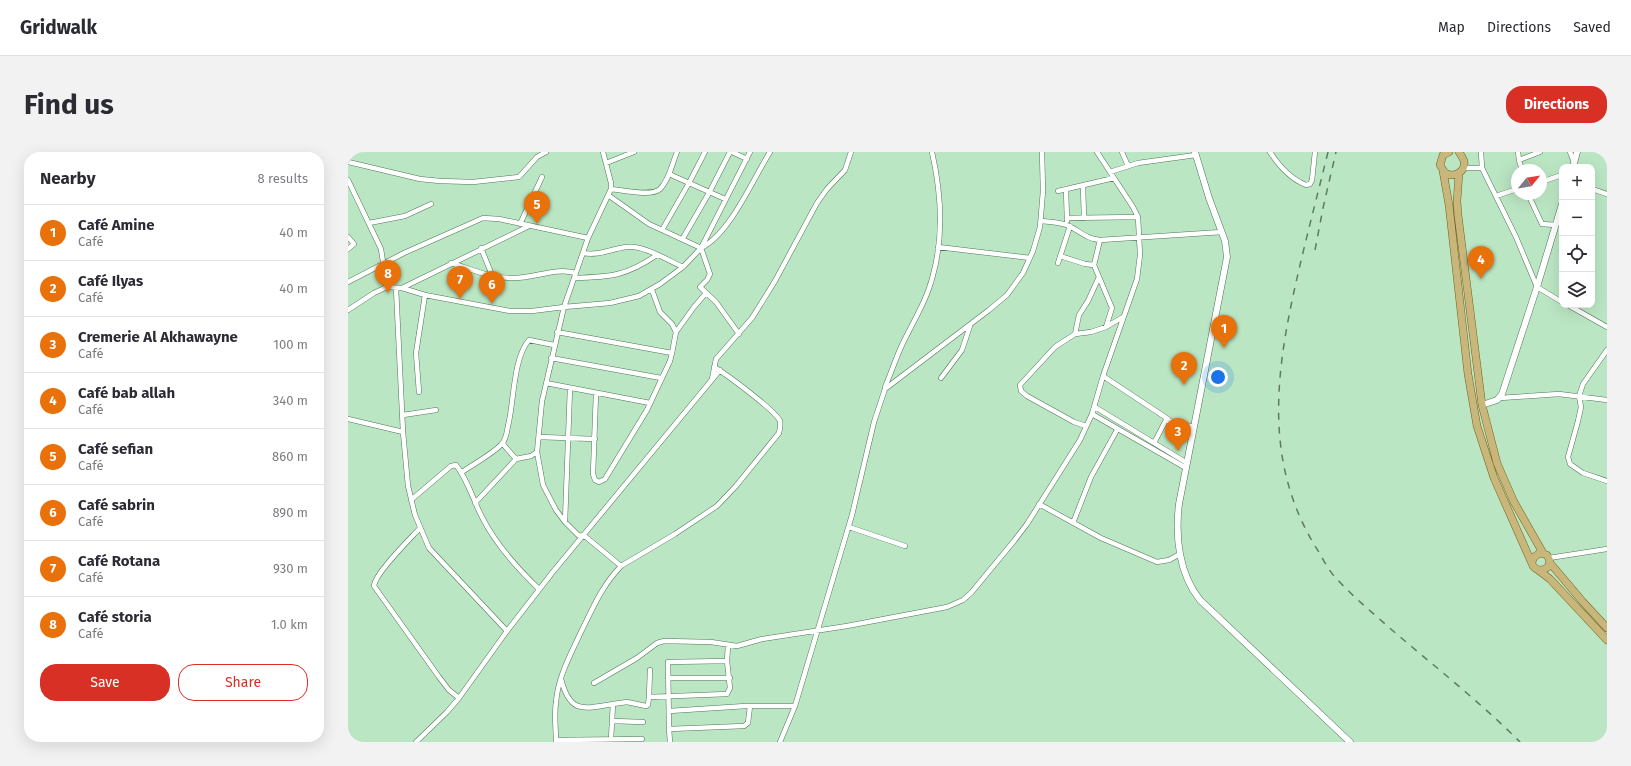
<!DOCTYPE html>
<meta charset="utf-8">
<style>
:root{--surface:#fff;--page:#f2f2f3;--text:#2b2b33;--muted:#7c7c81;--line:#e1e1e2;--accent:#d93025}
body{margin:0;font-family:"Fira Sans",sans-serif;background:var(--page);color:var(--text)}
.controls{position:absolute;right:12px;top:12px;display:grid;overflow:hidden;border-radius:8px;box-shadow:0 4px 16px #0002}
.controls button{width:36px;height:36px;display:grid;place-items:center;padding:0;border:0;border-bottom:1px solid var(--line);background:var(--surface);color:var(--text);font:20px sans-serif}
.compass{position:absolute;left:1163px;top:12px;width:36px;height:36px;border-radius:50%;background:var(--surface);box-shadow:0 4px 16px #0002;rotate:60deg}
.you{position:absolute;left:870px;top:225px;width:14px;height:14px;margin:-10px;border:3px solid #fff;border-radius:50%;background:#1a73e8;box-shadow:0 0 0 6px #1a73e833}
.badge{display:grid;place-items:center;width:26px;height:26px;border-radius:50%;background:var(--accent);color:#fff;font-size:13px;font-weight:700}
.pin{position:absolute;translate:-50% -33px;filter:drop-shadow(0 1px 2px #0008)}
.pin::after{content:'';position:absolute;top:21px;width:14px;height:12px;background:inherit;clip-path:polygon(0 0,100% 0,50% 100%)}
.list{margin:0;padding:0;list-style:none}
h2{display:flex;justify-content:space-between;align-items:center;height:52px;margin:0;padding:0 16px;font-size:17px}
h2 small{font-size:13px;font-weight:400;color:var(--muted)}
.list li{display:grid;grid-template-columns:26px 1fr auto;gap:12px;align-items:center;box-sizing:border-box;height:56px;padding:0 16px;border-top:1px solid var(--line)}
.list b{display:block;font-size:15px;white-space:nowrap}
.list p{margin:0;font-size:13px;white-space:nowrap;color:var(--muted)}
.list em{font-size:13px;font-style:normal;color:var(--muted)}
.actions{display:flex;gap:8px;padding:12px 16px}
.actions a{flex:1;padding:9px 0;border:1px solid var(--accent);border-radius:16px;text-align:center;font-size:14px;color:var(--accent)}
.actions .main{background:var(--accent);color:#fff}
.icon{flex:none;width:22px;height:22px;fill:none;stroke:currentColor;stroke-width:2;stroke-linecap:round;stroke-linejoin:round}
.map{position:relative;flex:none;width:1259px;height:590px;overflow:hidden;border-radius:16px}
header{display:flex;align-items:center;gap:24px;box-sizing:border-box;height:56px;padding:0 20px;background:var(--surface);border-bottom:1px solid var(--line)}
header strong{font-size:19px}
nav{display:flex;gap:22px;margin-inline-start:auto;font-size:14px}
.intro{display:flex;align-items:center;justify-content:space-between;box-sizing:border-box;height:96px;padding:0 24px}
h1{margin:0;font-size:28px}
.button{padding:10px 18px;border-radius:16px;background:var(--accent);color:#fff;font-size:14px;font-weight:700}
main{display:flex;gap:24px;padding:0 24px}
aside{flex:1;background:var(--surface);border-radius:16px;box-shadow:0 4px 16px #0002}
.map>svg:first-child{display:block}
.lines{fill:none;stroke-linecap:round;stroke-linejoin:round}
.minor-casing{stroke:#4f7657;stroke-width:5.5}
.tertiary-casing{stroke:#4f7657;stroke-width:7}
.primary-casing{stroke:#6f611c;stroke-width:8}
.minor{stroke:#fff;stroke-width:4.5}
.tertiary{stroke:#fff;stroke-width:6}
.primary{stroke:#c9b67b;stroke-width:7}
.rail{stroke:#5e7b64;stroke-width:1.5;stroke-dasharray:7 7;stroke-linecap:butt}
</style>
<header>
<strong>Gridwalk</strong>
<nav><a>Map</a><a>Directions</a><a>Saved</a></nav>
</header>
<div class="intro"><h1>Find us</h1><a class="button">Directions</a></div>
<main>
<aside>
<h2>Nearby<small>8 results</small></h2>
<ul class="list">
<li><span class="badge" style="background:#e8710a">1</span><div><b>Café Amine</b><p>Café</p></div><em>40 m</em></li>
<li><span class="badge" style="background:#e8710a">2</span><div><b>Café Ilyas</b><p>Café</p></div><em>40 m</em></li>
<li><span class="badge" style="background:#e8710a">3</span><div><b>Cremerie Al Akhawayne</b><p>Café</p></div><em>100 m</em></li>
<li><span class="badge" style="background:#e8710a">4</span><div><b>Café bab allah</b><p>Café</p></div><em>340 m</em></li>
<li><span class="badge" style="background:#e8710a">5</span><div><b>Café sefian</b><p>Café</p></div><em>860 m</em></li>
<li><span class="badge" style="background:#e8710a">6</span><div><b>Café sabrin</b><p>Café</p></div><em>890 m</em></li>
<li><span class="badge" style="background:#e8710a">7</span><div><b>Café Rotana</b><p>Café</p></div><em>930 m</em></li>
<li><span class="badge" style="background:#e8710a">8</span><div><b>Café storia</b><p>Café</p></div><em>1.0 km</em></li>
</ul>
<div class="actions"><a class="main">Save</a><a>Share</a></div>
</aside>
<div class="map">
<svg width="1259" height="590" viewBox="0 0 1259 590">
<rect width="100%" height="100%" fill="#bbe6c3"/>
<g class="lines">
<defs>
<path id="minor" d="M384,0L399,7
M774,0L780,14
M922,0C931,14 943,27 958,33L962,32L964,28L967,0
M1133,0L1134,16
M1170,0L1171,8L1192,0
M1222,0L1226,10
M1171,8L1174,18
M0,10L72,27L92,29L125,30L171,25L189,5L198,0
M258,11L286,0
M1115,16H1134L1168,85L1189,135L1214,150
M762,20L790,11L848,3
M321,22L377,47
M0,28L33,97L39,135
M1193,30L1214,23
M735,34L736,66
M263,37C274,38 304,45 312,37C321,28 324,12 329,0
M718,37L719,69
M1244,37L1259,42
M710,39L766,26
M1180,42L1194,72L1208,73
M260,43L301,72L353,96L362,122L359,128L352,135L368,150L391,182
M1148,44L1169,37
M719,66L790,65
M693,69C702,70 712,70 721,74C732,79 738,87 752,88L874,80
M21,71L57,64L83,52
M172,72L194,25
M314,78L341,31L357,0
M0,85L6,92L0,97
M335,86L361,41L382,0
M752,88L746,113L764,156L758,175
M590,95L682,106
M133,96L144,123
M353,96C382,82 405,27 422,0
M235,101C251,104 263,97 278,95C294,92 321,109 335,115
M712,104L737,112L746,113
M103,111C123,117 145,127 166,126C188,126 207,115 228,121
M710,111L722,74
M226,126C263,125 278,124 309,103
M0,130L56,101L135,66L151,67L240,86
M48,136L55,280L60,334L67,363L81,396L159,479
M54,136L181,74
M1220,153L1259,175
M0,158L26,141L39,135L54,136L77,143L162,159H184L216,155L262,151L291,144L312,132L335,115L353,96L402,0
M209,180L324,201
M328,180L346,155L358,141
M727,182L731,163L740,149L751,125
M1259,198L1235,232L1231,244L1233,255L1230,269L1220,305L1222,312L1235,321L1259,329
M203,206L313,226
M755,224L820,267
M593,226L614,198L622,174
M364,227L368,207L404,166L427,129L469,51L479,37L497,18L503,0
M198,231L302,251
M537,235C543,221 548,206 554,193C565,170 579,148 585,123C596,83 593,40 584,0
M71,240L68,201L77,143
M248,241L245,322L247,328L251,330L257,327L299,258L322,209L324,201L328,180L324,172L312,160L304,138
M1152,246L1211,242L1259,248
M747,255L839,311
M744,262L838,316
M55,263L88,258
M0,267L55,280
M738,274L726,270L679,244L673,239L672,233L707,195L727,182L743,180L758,175L775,165
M191,285L247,287
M154,291L168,307
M806,291L818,268L846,275
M114,320C127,311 143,303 154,292C158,287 159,280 160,274C166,251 165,206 181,188L206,193
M63,348L103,314L108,313C120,328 125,348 134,365C148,393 169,416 191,437
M127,351L168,307L183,304L189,300
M691,352L753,386L809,410L821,408L832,402
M217,370L222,236
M725,371L743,325L769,278
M501,375L557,394
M72,376C62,387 27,421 26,434L91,525L101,538L111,546
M1201,406L1259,397
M273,414L327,382L369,354L388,334L431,281C432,276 433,273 432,269C427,258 378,222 366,215
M302,518L301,545L379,542L382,536L379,509L380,494
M320,526H382
M213,527C222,562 235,557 265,552L263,587
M246,531L289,506L309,491L316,489L363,490L389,494L414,487L499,474L599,455L615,448L623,441L666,389L679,372L732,288L744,262L755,224L789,127L792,103L790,65L785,55L749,0
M265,552L279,550L298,554L300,553L301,545
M321,559L398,554H447
M264,569L295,570
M321,577L396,574L400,571L402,554
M208,588L294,587
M68,590L99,560L111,546L159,479L204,421L372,218
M208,590C208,577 206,563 208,550C210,525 222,504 232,482C245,456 253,435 273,414L238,385L230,383L217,370L208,358L195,333L189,300L194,249L216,155L240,86L263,37V31L255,0
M322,590L321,577L320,510L379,509
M432,590L447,554L504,363L526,270L537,237L641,158L659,143L675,121L685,99L692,75L695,39L694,0"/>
<path id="tertiary" d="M847,0L861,46L877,89L879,105L831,352C827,385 831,422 852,448L1002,590
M1225,15L1229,0
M1134,253L1149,248L1154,242L1189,135L1214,52"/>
<path id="primary" d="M1101,0L1095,3L1092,13L1097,21C1106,26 1118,20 1116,9C1115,6 1113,3 1111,0
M1095,19L1101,53L1120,222L1129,274L1146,326L1185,414C1189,419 1195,419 1200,415L1202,409L1199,403L1192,401L1186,405L1184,410
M1111,21L1109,49L1110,63L1134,253L1149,311L1155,325L1166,350L1195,401
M1202,411L1235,450L1259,476
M1190,418L1202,427L1259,488"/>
</defs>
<use href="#minor" class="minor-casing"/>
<use href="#tertiary" class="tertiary-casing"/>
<use href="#primary" class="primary-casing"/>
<use href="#minor" class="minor"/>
<use href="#tertiary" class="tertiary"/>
<use href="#primary" class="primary"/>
<path class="rail" d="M980,0C969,45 957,90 947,135C927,225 917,311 967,394C974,404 979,417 988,426C1005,445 1025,461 1044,478C1086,514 1132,550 1172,590
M967,98L975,56L988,0"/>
</g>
</svg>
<div class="controls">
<button>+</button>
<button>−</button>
<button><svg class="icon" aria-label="locate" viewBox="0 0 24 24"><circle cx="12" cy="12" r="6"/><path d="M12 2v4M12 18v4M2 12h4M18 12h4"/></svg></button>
<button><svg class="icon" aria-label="layers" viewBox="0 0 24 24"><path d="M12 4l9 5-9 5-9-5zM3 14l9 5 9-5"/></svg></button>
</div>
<svg class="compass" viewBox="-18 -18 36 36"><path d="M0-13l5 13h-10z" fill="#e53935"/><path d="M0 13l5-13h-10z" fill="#7c7c81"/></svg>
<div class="you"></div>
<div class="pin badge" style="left:876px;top:196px;background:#e8710a">1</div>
<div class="pin badge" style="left:836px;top:233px;background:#e8710a">2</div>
<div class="pin badge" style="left:830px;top:299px;background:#e8710a">3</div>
<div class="pin badge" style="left:1133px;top:127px;background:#e8710a">4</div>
<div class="pin badge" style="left:189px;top:72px;background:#e8710a">5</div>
<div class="pin badge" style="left:144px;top:152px;background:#e8710a">6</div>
<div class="pin badge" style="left:112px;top:147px;background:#e8710a">7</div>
<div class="pin badge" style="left:40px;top:141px;background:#e8710a">8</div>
</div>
</main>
